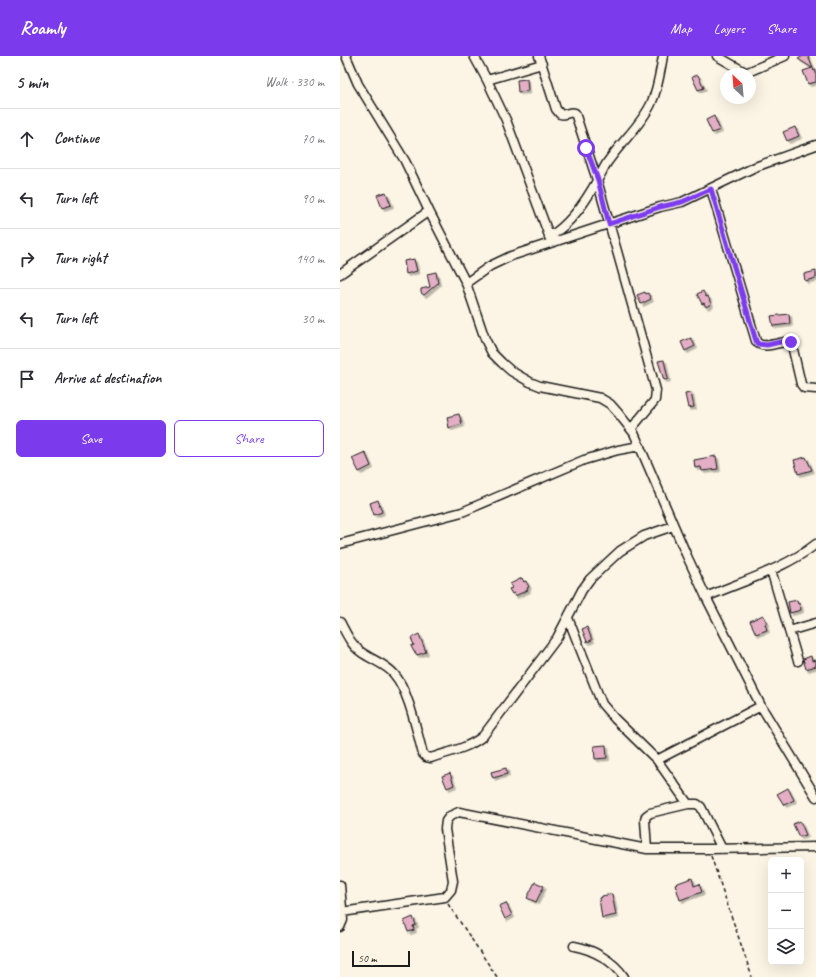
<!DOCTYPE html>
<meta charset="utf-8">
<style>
:root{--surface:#fff;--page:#f7f7f7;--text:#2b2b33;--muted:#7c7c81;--line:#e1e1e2;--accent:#7c3aed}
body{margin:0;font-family:Caveat,sans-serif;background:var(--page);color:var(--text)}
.controls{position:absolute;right:12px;bottom:12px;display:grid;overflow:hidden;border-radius:6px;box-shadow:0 4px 16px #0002}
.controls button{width:36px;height:36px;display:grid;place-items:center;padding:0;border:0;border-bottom:1px solid var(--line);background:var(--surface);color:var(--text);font:20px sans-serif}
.compass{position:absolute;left:380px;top:12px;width:36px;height:36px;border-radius:50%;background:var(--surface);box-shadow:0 4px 16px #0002;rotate:334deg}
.scale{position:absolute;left:12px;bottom:10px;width:58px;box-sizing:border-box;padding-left:4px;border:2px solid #1c1c1c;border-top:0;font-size:11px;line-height:14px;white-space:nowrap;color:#1c1c1c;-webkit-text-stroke:3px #fcf5e5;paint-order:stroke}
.stop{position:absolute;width:12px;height:12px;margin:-9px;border:3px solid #7c3aed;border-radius:50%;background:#fff}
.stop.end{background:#7c3aed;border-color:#fff;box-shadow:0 1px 4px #0008}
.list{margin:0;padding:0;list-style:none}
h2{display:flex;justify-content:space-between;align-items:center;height:52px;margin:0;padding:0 16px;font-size:17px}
h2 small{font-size:13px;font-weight:400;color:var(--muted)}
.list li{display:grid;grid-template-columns:26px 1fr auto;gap:12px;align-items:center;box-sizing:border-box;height:60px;padding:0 16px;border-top:1px solid var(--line)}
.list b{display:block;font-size:15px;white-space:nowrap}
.list em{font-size:13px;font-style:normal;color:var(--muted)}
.actions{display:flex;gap:8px;padding:12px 16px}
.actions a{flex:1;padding:9px 0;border:1px solid var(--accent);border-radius:6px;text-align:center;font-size:14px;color:var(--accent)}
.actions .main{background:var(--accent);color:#fff}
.icon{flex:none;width:22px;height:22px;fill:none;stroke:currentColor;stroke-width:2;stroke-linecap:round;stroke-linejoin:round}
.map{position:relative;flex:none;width:476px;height:921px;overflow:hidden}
header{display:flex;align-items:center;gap:24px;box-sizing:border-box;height:56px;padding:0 20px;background:var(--accent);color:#fff}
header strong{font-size:19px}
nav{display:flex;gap:22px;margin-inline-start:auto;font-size:14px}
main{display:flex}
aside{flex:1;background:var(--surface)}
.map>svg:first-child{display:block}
.building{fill:#e4aec5;stroke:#1c1c1c;filter:url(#shadow)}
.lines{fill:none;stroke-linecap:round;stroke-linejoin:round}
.street-casing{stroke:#1c1c1c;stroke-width:11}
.path{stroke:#1c1c1c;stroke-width:1.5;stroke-dasharray:4 3;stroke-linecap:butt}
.street{stroke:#fcf5e5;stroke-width:8}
.route{stroke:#7c3aed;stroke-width:5}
</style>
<header>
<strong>Roamly</strong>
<nav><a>Map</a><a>Layers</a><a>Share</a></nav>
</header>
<main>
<aside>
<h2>5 min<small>Walk · 330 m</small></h2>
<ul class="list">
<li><svg class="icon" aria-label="ahead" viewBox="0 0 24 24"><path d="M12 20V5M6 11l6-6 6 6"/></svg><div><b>Continue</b></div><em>70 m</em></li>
<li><svg class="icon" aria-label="left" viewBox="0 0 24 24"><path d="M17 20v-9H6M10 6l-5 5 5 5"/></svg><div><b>Turn left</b></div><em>90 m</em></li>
<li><svg class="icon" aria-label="right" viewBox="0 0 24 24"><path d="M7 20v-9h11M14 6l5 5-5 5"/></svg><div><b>Turn right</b></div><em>140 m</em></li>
<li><svg class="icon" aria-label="left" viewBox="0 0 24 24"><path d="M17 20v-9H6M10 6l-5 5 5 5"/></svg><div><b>Turn left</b></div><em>30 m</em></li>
<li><svg class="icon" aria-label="arrive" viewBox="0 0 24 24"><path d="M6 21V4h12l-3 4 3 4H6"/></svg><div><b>Arrive at destination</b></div></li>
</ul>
<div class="actions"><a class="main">Save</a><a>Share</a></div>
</aside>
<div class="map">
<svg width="476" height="921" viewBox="0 0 476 921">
<defs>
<filter id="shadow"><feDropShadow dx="2.5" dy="2.5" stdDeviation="0" flood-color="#0004"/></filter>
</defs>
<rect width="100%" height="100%" fill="#fcf5e5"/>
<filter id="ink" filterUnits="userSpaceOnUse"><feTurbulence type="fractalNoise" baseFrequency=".025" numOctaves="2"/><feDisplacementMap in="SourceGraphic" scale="8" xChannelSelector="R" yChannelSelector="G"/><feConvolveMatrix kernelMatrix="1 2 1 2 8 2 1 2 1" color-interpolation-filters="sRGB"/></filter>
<g filter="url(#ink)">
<path class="building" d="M463,0H468L474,15L476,14V26L468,28L463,15L472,12L458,3Z
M358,19L364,32L358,34L352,21Z
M187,23L188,35L178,36L177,24Z
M374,60L380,74L372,77L366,64Z
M455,71L459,80L447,85L443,76Z
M46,136L51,149L42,152L37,139Z
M74,203L77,215L66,218L64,205Z
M476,215V222L465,225L464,218Z
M96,216L98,227L84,239L81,237V233L90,231L87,218Z
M363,235L366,241L368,240L371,248L366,251L364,247L362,248L357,238Z
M305,236L306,238L308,237L311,243L301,248L297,239Z
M449,258L450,268L433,270L431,260Z
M351,282L355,290L345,295L341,286Z
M324,304L328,323L324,324L318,305Z
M351,337L354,351L348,352L345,338Z
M119,358L122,368L109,372L107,361Z
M25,396L31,410L19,416L12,402Z
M376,400L378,413L362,415L361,411L355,412L354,404Z
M466,401L472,414L458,418L454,404Z
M38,444L42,456L34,459L30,447Z
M182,522L184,526L186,525L189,531L187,532L188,534L175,540L174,537L172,538L169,533L172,532L170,528Z
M457,544L458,548H460L461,554L450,557L448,546Z
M423,559L427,567L425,568L427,574L416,578L410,565Z
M247,571L252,584L247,586L242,573Z
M79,578L86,596L77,599L75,596H74L71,590L74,589L71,582Z
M471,600L472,605L476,604V610L466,613L463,603Z
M266,689L267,702L255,703L254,690Z
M166,712L167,718L153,722L151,716Z
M110,717L114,729L107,732L102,720Z
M448,732L454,744L444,749L437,738Z
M460,765L466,779L459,781L453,768Z
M352,822L354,830L359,828L362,836L340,844L335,828Z
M195,826L204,830L196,846L187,842Z
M272,838L276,859L262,862L259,842L262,841V840Z
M166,847L172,859L165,863L159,850Z
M73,861L76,869L73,870L74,874L68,876L64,865Z"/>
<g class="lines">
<defs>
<path id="street" d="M6,0L18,28L65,105L89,155
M134,0L147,24L166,64L211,185
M199,0L216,53L220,58C225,60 229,55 235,57L257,124L316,334L315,344L291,373
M377,0L405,16H408L445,0
M147,24L202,8
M371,133L416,285C422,295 442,285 451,285L461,328L464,332L476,333
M209,181C231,168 246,145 258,123C262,117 264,110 269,104C282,85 301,69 311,48C318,33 320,16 323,0
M0,218L89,155L126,227L145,283L152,297L162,307L171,315L190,326L200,330L260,342L270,348L278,357L294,377L346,498L366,541L421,650L476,741
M126,227L150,210L171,200L320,151L342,146L415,111L476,89
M0,488L122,456L244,404L278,394L300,390
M431,514L458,605
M366,541C403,525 444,513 476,488
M228,562L262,648L275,663L317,704L348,748
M0,566C6,577 11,589 21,596C32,604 46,608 54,618C69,635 77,677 83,698L86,701L91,702C108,696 129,692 143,680L217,582L242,534L250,523L280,495L304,480L333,470
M449,575L476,567
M317,704L421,650
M307,793L305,764L306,760L310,757L348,748H357L361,751L382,793
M0,829L3,864L0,871
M2,856L105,841L111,834L113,825L105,773L106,765L110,760L119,756L307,793H369L476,791
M234,890C252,893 274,905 284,921"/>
</defs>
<use href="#street" class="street-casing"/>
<path class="path" d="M371,800L412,921
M108,848L157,921"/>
<use href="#street" class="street"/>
</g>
</g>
<g class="lines" filter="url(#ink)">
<path class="route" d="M246,92L258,124L269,168L320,151L342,146L371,133L416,285L418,288L427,289L449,284L451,286"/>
</g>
</svg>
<div class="controls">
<button>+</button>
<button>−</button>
<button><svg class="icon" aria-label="layers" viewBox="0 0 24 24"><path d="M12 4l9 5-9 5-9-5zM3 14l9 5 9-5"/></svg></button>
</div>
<svg class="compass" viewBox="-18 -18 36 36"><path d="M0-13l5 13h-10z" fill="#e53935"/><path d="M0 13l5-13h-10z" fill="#7c7c81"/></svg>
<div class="scale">50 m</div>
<div class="stop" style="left:246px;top:92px"></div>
<div class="stop end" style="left:451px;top:286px"></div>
</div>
</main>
